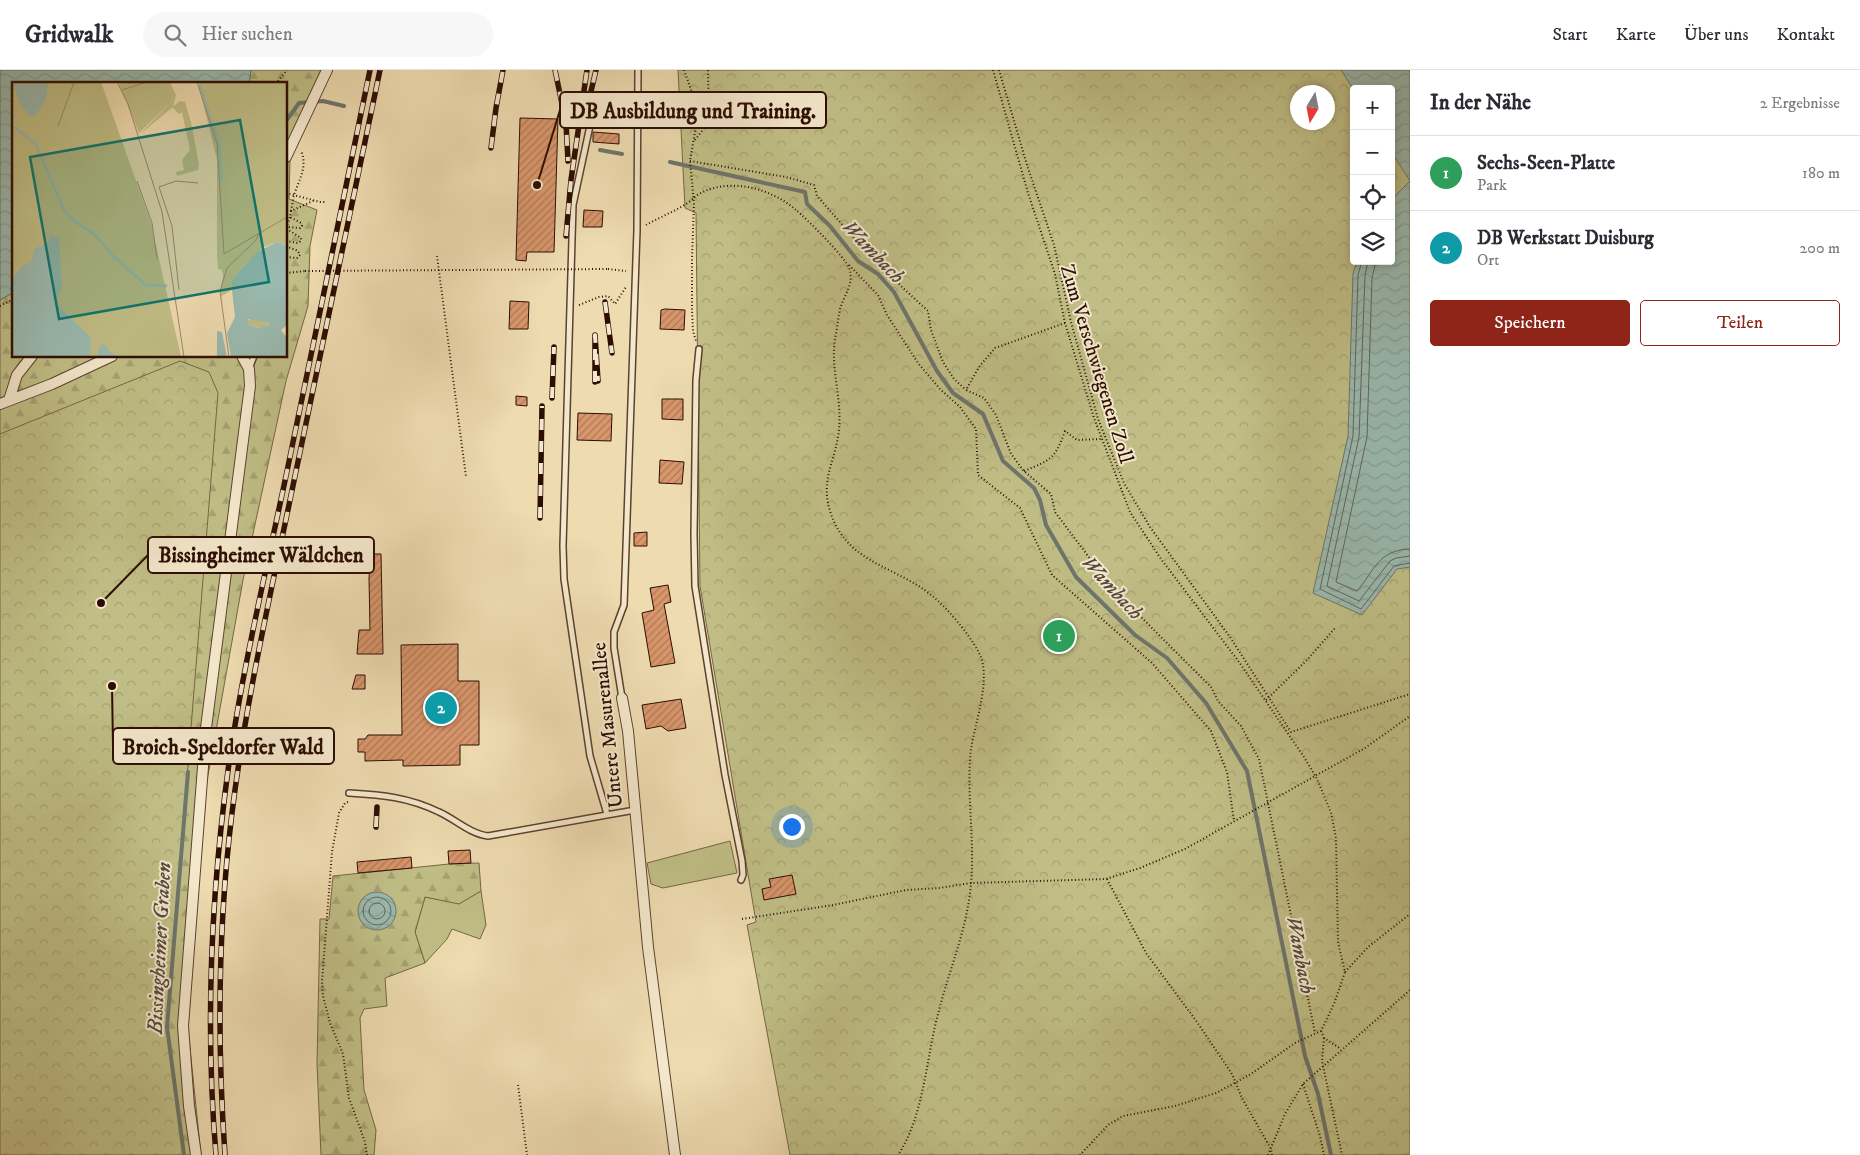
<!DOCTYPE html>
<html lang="de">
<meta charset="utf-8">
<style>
:root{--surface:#fff;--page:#f7f7f7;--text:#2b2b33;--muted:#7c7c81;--line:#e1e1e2;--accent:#8f2418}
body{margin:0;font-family:"IM FELL DW Pica",serif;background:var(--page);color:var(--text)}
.controls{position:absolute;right:15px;top:15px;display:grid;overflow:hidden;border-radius:5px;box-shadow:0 2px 8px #0003}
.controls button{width:45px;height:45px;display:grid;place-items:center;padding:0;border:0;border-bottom:1px solid var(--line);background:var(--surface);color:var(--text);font:25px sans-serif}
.compass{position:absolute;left:1290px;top:15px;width:45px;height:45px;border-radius:50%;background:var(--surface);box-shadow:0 2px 8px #0003;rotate:190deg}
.you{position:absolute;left:791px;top:756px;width:18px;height:18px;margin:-12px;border:4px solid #fff;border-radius:50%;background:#1a73e8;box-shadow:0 0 0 8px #1a73e833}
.badge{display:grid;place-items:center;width:32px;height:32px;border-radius:50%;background:var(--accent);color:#fff;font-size:16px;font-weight:700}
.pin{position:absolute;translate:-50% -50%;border:2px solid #fff;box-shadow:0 1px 5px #0006}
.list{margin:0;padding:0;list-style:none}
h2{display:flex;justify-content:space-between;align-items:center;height:65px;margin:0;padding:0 20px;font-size:21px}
h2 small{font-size:16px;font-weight:400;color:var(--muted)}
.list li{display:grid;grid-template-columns:32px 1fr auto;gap:15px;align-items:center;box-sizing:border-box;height:75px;padding:0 20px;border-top:1px solid var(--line)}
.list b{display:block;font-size:19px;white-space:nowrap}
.list p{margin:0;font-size:16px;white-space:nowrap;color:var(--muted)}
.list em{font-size:16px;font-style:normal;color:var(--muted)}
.actions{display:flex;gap:10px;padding:15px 20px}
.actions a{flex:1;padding:11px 0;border:1px solid var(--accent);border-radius:5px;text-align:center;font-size:18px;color:var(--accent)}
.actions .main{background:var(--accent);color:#fff}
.icon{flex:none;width:28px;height:28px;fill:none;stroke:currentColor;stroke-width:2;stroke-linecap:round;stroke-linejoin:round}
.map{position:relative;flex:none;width:1410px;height:1085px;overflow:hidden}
header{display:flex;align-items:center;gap:30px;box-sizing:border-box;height:70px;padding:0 25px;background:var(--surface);border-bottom:1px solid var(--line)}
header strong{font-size:24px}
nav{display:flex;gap:28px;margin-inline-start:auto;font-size:18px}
.search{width:350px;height:45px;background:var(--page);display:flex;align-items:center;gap:12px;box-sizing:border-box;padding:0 18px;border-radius:28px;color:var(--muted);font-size:19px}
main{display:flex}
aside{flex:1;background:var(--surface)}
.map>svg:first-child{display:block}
.green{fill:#c0be86;stroke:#766644}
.forest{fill:url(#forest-firs);stroke:#766644}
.park{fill:url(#park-crowns);stroke:#766644;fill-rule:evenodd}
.water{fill:url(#water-waves);stroke:#6e756b}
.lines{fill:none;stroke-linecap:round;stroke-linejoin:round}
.shore{stroke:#64645a;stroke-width:1}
.stream{stroke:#6e756b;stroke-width:4}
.building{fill:url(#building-hatch);stroke:#2d0d03}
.lane-casing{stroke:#5d402e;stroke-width:8}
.street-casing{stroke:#5d402e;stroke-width:12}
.path{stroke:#2d0d03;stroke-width:2;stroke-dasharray:1 2.5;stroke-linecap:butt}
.lane{stroke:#f4e8cc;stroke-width:5}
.street{stroke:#f4e8cc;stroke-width:10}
.rail-casing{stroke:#2d0d03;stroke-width:5.5}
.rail{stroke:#f4e8cc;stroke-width:4;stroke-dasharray:11;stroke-linecap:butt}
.path-bridge{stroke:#2d0d03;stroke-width:2;stroke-dasharray:1 2.5;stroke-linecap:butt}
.labels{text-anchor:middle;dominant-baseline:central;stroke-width:4;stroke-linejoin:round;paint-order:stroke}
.street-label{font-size:20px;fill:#2d0d03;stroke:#f4e8cc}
.water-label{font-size:21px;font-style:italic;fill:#534a40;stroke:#f4e8cc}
.inset-river{fill:none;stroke:#9abab0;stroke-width:2.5}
.inset-road{fill:none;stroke:#a1896b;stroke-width:1}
.view{fill:#0f766e;fill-opacity:0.15;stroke:#0f766e;stroke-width:2.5}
.inset-edge{fill:none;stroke:#2d0d03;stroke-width:2.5}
.leader{fill:none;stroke:#2d0d03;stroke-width:2}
.callout-dot{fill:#2d0d03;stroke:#f4e8cc;stroke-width:2}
.callout{fill:#f4e8cc;stroke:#2d0d03;stroke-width:2}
.callout-label{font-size:21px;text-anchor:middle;font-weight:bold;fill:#2d0d03}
</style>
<header>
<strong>Gridwalk</strong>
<div class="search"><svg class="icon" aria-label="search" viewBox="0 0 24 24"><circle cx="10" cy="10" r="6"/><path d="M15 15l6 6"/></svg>Hier suchen</div>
<nav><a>Start</a><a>Karte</a><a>Über uns</a><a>Kontakt</a></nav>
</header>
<main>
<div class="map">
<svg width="1410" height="1085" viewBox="0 0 1410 1085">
<defs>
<pattern id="forest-firs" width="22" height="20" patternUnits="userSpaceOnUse" patternTransform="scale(1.25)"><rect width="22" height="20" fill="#c0be86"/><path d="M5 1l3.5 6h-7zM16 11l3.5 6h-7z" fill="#a5a272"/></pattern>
<pattern id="park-crowns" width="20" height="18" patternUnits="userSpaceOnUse" patternTransform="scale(1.25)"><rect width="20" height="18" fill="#c0be86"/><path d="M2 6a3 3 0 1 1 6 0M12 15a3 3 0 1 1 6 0" fill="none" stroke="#a5a272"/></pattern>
<pattern id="water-waves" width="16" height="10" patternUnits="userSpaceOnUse" patternTransform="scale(1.25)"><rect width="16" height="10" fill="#9abab0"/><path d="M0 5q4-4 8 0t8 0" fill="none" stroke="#859f96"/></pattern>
<pattern id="building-hatch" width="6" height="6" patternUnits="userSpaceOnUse" patternTransform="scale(1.25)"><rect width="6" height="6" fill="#d8966b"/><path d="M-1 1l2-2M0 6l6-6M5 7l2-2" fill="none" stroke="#b07956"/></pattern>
</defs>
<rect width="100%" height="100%" fill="#eedbb0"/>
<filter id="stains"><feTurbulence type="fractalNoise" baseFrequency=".004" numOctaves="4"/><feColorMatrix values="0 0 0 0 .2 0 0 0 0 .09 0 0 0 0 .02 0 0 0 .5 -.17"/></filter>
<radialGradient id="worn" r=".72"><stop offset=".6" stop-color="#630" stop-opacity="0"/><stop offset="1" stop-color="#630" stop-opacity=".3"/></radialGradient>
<path class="green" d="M730,771L737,803L663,818L651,814L647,793Z
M481,821L486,855L480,869L452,859L447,869L425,893L415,862L425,827L460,833Z"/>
<path class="forest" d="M251,0H321L310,25L290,90L289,129L317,140L310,176L308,236L286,311L243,510L205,722L188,959L201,1085H0V230L14,222V286H286V14H249Z
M479,793L481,821L459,834L425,827L415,862L425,893L385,908L387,936L364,939L360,948L364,1020L376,1060L374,1085H321L317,994L320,849H329L333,806L449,794Z"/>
<path class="park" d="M678,0H1410V1085H790L747,855L756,852L700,516L696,143L685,138ZM1354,19H1391V191H1354ZM1298,22H1328V52H1298Z
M180,291L209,302L218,323L167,956L183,1085H0V364Z"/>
<path class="water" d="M0,0H251L249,14H14V222L0,230Z
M1341,0H1410V497L1397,499L1362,545L1313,523L1348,366L1353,204L1357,191H1391V130L1410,111L1391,81V19L1354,20Z
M358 841a19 19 0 1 1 38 0a19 19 0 1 1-38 0Z"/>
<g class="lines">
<path class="shore" d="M1362,191L1358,205L1353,366L1320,519L1361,539L1394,496L1410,493
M1368,191L1365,206L1359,367L1327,516L1359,531L1390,491L1396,488L1410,486
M1376,191L1372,208L1367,367L1336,512L1357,521C1375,500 1378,480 1410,479
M363 841a14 14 0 1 1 28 0a14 14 0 1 1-28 0Z
M369 841a8 8 0 1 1 16 0a8 8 0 1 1-16 0Z"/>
<path class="stream" d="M286,51L299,33L323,31L344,36
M600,80L622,84
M670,92L805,122L807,134L830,156L858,191L878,204L894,222L937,301L953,323L983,344L1003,391L1034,418L1040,430L1046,455L1076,507L1135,565L1167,588L1206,633L1247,701L1305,986L1318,1024L1331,1085
M184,1085L167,957L188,702"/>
</g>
<path class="building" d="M520,48L558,49L554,182H527L526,191L516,190Z
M593,62L619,64V74L593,72Z
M584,140L603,141L602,157H583Z
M510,231L529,232L528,259H509Z
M665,239L685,240L684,260L660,259L661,240Z
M516,326L527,327V336L516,335Z
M662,329H683V350L662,349Z
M578,343L612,344L611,371L577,370Z
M660,390L684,392L682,414L659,413Z
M647,462V476H634V463Z
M371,484H381L383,584H357L359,560H370L369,508Z
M668,515L671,532L664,534L675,593L651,597L642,543L654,540L650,518Z
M458,574V611H479V675H460V695L403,696V690L365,691V682H358V669H365L368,665H402L401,575Z
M356,605H365V619H352Z
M681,629L686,658L668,661L661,656L646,659L642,635Z
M470,780L471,793L449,794L448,781Z
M411,787L412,798L358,803L357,792Z
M792,805L796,824L764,830L762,819L771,817L769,809Z"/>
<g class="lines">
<defs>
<path id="lane" d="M591,51L573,135L563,476L564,509L590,686L607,744
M699,279L696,310L694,464L695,516L725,705L742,791L743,805L741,810
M249,299L254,286
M622,628L614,578V562L624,535L637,160L638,0
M349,723C382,725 408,727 439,742C455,749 470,764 488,766L635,740"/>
<path id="street" d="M286,87L327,0
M9,330L17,305L32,286
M0,334L52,314L112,286
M622,628L628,661L648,877L675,1085
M196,1085L189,1036L183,956L206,658L250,316L249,299L242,286"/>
</defs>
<use href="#lane" class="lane-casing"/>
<use href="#street" class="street-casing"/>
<path class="path" d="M684,0L697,36V50L690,91L694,133L692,189V240L693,261L696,271
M993,0L1028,123L1055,204L1065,253L1094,348L1130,442L1161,489L1239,592L1304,687L1316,707L1323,723L1331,743L1336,768L1338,872L1345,902L1334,934L1321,961L1295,973L1251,1004L1216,1023L1175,1036L1123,1046L1108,1055L1080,1085
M999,0L1027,95L1054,175L1071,252L1098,349L1124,413L1150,457L1230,567L1291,662L1410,624
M276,14L287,0
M695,70L709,52L708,0
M690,91L786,107L814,115L817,126L840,152L860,175L874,183L883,197L903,218L928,241L931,260L943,292L954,309L966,320
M286,123L320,132H326
M291,141C292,136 293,130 294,125C299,110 308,96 301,81
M646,155C660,147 676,141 689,132C696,127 691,129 699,124C729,107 771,118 796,140C806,148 846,188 849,198C855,213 844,225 840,239C838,249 837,259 835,269C830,301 844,333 838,367C833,396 820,412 831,444C847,490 888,495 923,519C942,531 969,563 979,583C992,607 975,653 971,679C966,722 975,771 971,814C967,860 949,900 938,944C926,989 924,1046 898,1085
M286,158L290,147
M286,171L298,173L301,171V168L287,159L288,157L300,158L302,156L301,153L290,147L291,141L313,131
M286,176L298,181L300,185L297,188L286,187
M437,186L466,407
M849,195L878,225L887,245L918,293L940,319L960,337L976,359L978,405L1020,438L1052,505L1152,593L1211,661L1227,702L1234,751
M608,199L626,201
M286,203L305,201
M579,235L599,227L608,226L615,234L626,217
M0,236L14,229
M1065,253L995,278L979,297L966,320L984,328L996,345L1011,384L1024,401L1051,424L1055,442L1112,518L1211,617L1218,631L1241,656L1259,689L1315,963
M1024,401C1051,390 1055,389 1065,361L1077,370L1101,369
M1266,630L1307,590L1335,558
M348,732L345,733L339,743L332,782L322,912L323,926L330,953L343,984L349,1028L365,1072L367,1085
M1107,809L1146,883L1197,952L1232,1004L1242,1028L1271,1079L1272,1085
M742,849L833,835L906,820L939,818L971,813L1106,809L1140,798L1185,779L1217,761L1365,678L1410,646
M1345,902L1368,877L1410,844
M1321,961L1324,968L1341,979
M1324,968L1322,991L1342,1085
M1303,1014L1320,1066L1324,1085
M518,1015L527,1085
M1268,1085L1285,1044L1303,1014L1410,920"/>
<use href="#lane" class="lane"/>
<use href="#street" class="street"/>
<defs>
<path id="rail" d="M555,0L566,53L568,91
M588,34L596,0
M491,78L496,38L503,0
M566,166L571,110L587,0
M605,232L612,283
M595,312V265L598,311
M552,328L554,277
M540,448L542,336
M376,757L377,737
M216,1085C205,955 211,823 229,693C243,597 266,501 286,406C314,271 342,135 370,0
M225,1085C217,971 218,856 232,743C246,629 272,518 295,406C323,271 352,135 380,0"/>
</defs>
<use href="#rail" class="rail-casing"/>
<use href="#rail" class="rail"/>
<path class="path-bridge" d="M305,201L608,199"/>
</g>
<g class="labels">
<g class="street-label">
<text transform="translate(1096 294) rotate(73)">Zum Verschwiegenen Zoll</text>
<text transform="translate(608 655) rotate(-96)">Untere Masurenallee</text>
</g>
<g class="water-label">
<text transform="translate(873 182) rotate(46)">Wambach</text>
<text transform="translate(1112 518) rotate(47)">Wambach</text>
<text transform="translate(160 878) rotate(-87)">Bissingheimer Graben</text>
<text transform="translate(1300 885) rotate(79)">Wambach</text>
</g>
</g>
<g transform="translate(12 12)">
<rect width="275" height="275" fill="#eedbb0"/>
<path d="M110,0H158L161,18L127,51L107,2Z" fill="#c0be86"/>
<path d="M186,0H275V164L265,160L250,166L219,199L220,208L208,215L211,194L210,188L206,187L205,173V78ZM168,19L173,20L179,40L187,82L186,88L165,94L164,90L172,88L170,78L178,68L170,30L167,32L160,25ZM240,236L255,240L258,243L250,247L237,243L235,239Z" fill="#c0be86"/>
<path d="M0,0H89L139,141L169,275H0ZM158,0L164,13L161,25L127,53L161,18ZM188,0H239L240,37L249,94L262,136L222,161L216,157L207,62Z" fill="#c0be86"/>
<path d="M0,0H36L34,17L24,33L19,35L9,23ZM39,154L47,156L50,205L44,221L79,256L78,275H0V197L10,184L19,180L23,166L35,162ZM265,160L275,164V243L269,248L275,256V275H219L215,251L223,235L219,199L245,170ZM236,237L255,240L258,243L246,246L237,243ZM205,249L210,250L215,275H205ZM92,262L98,270L107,275H85L88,263Z" fill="#9abab0" fill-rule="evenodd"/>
<path class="inset-river" d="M188,3L207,62L210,100M1,44L24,62L52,128L60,137L83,153L101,174L134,203L155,204"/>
<path class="inset-road" d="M105,0L116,22L150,130L172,275M185,0L205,62L212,172L275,135M110,8L135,0M46,44L62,0M125,99L140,141L145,177M147,105L160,144L167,208M147,105L164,99L186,101M217,275L208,209L215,186L244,158L247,151"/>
<path class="view" d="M228,38L257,200L47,237L18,75Z"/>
<rect width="275" height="275" class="inset-edge"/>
</g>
<path class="leader" d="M537 115L560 40M101 533L148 485M112 616L113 676"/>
<g class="callout-dot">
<circle cx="537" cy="115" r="5"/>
<circle cx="101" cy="533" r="5"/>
<circle cx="112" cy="616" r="5"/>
</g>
<g class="callout">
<rect x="560" y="22" width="266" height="36" rx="5"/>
<rect x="148" y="467" width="226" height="36" rx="5"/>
<rect x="113" y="658" width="221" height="36" rx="5"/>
</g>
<g class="callout-label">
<text x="693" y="48">DB Ausbildung und Training.</text>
<text x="261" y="492">Bissingheimer Wäldchen</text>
<text x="223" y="684">Broich-Speldorfer Wald</text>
</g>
<rect width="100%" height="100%" filter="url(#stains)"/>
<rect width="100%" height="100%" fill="url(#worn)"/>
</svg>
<div class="controls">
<button>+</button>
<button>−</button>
<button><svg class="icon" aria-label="locate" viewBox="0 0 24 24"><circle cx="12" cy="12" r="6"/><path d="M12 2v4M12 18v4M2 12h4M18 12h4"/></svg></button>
<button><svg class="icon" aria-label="layers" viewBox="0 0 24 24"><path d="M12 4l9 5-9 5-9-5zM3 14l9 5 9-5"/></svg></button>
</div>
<svg class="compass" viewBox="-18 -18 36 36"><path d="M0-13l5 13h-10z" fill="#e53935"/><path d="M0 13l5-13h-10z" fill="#7c7c81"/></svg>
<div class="you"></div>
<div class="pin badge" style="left:1059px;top:566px;background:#2e9e5b">1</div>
<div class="pin badge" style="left:441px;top:638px;background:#0f9aa8">2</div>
</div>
<aside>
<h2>In der Nähe<small>2 Ergebnisse</small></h2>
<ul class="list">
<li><span class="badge" style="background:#2e9e5b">1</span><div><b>Sechs-Seen-Platte</b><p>Park</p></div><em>180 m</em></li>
<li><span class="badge" style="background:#0f9aa8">2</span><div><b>DB Werkstatt Duisburg</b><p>Ort</p></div><em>200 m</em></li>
</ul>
<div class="actions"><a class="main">Speichern</a><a>Teilen</a></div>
</aside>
</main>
